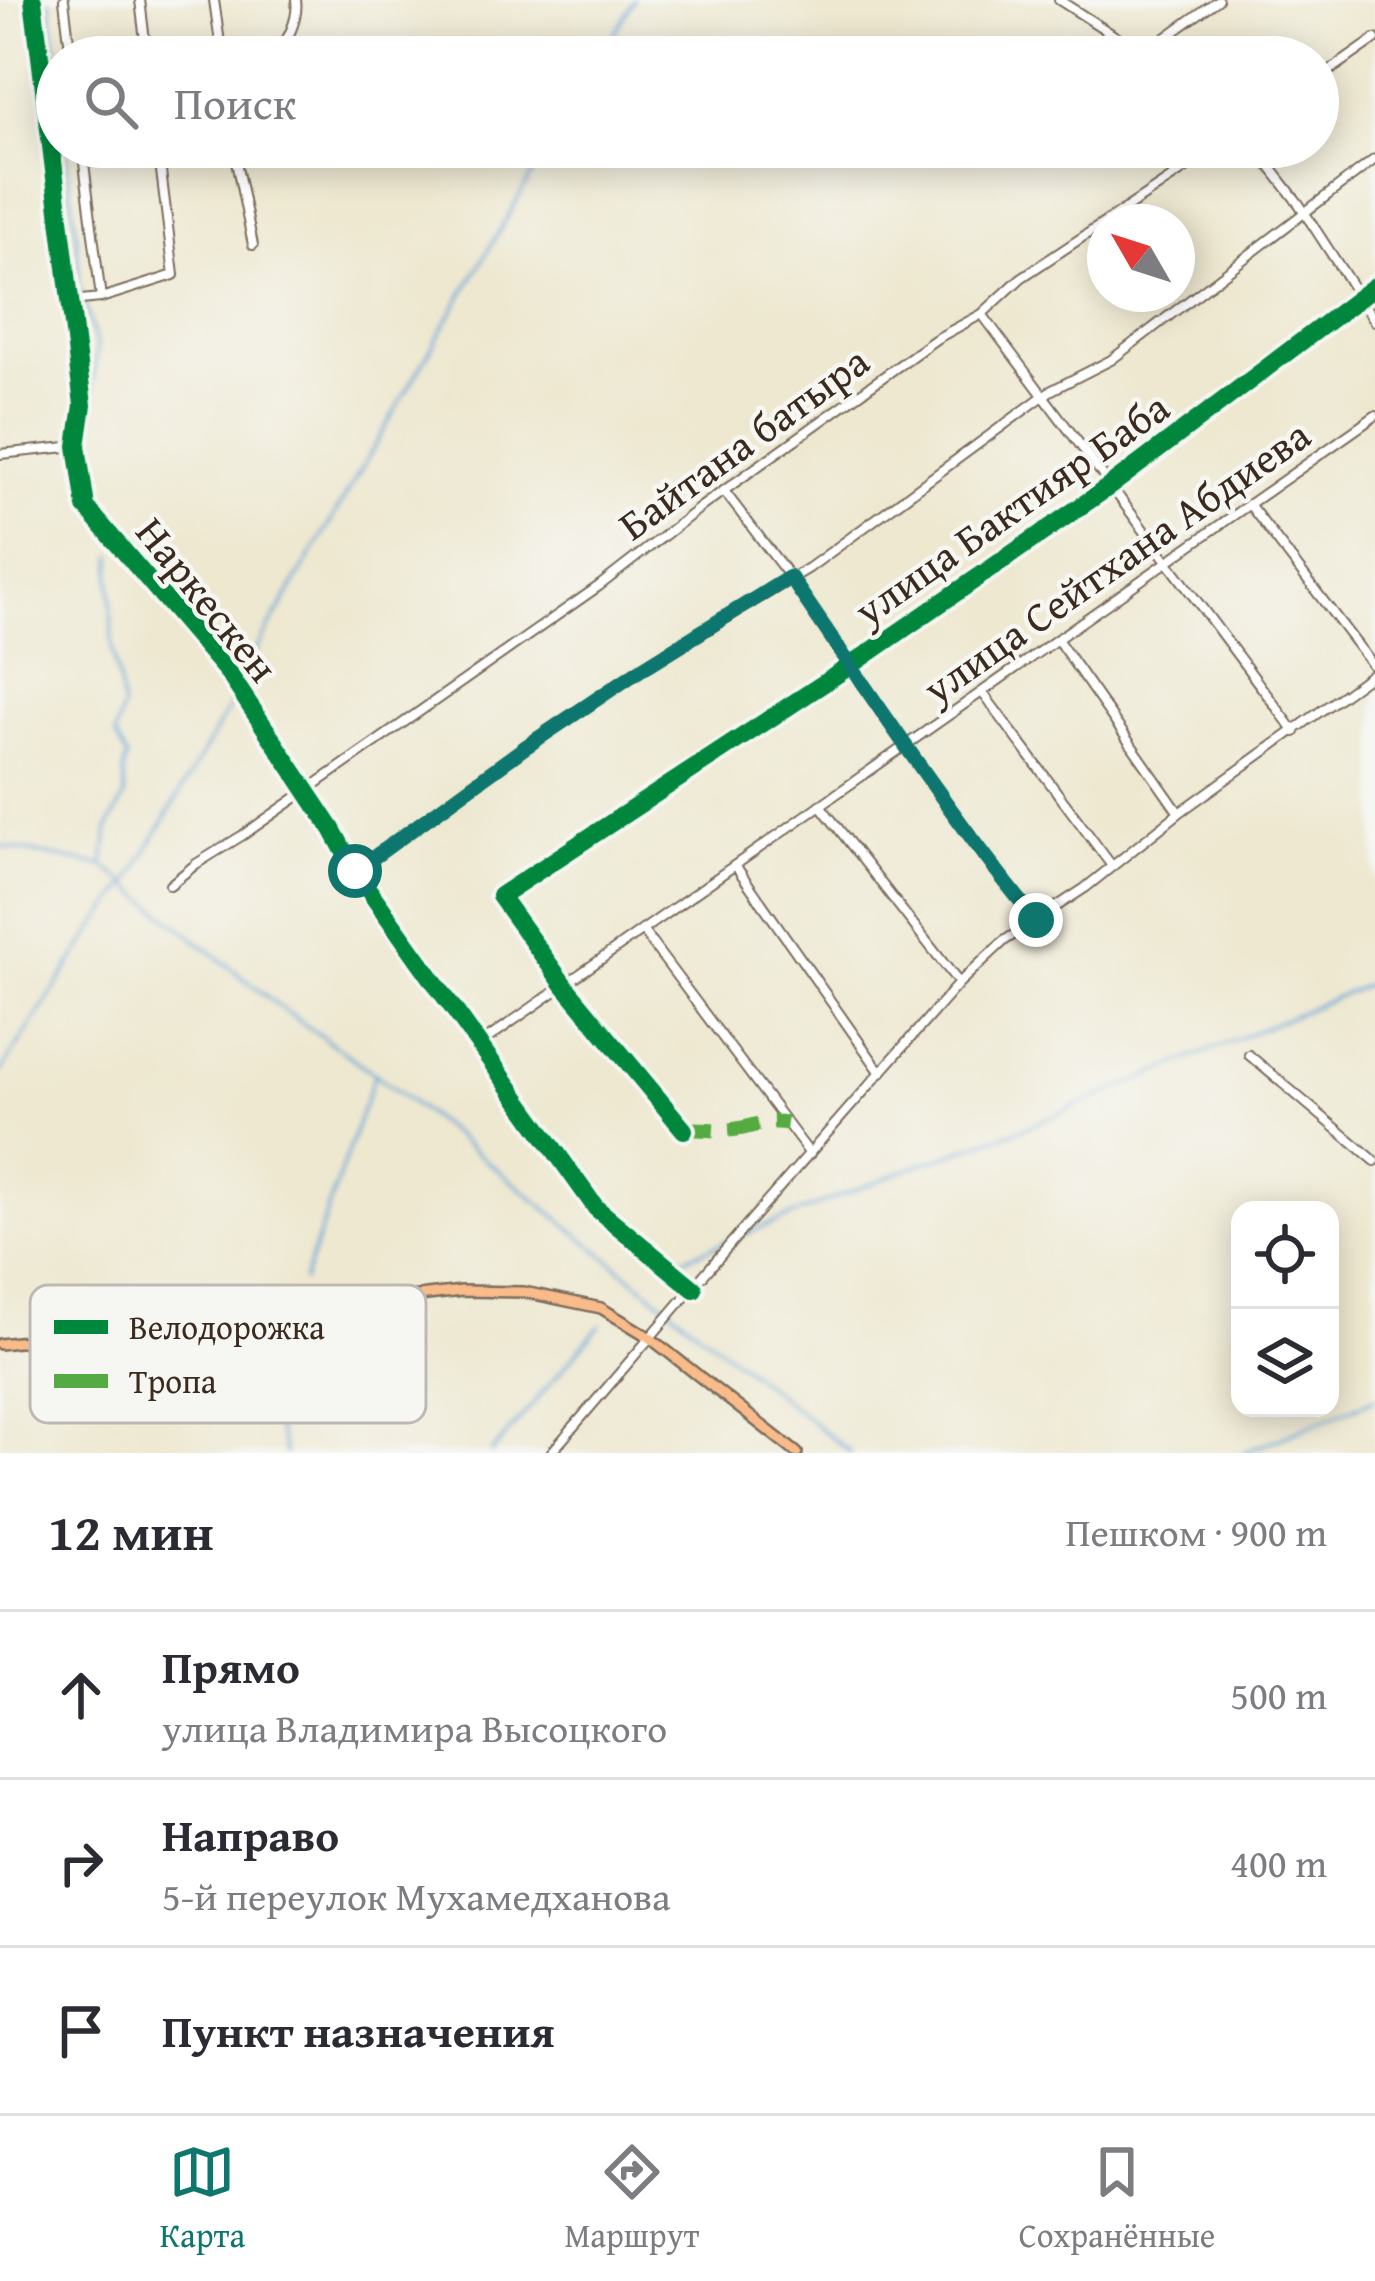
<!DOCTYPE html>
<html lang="ru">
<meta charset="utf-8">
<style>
:root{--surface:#fff;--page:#f2f2f3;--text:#2b2b33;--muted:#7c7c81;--line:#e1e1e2;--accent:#0f766e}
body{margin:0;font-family:"Gentium Book Plus",serif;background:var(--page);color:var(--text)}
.controls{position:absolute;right:36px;bottom:36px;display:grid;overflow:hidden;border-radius:24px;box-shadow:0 6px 30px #0003}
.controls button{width:108px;height:108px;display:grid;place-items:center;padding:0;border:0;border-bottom:3px solid var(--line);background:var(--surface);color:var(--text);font:60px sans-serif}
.compass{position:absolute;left:1087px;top:204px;width:108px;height:108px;border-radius:50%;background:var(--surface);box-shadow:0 6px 30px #0003;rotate:309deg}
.stop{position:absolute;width:36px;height:36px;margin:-27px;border:9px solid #0f766e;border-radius:50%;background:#fff}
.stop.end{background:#0f766e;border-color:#fff;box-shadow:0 3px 12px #0008}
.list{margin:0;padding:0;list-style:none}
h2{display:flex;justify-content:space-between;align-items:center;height:156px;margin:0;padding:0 48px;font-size:51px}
h2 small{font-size:39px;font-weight:400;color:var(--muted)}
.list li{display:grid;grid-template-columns:78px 1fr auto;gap:36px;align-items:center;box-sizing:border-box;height:168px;padding:0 48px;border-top:3px solid var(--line)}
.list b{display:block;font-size:45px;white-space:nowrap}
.list p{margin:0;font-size:39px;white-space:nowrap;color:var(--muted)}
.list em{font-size:39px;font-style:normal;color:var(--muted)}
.icon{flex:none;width:66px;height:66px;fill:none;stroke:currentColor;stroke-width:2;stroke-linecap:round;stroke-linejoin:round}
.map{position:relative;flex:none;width:1375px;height:1453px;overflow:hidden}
.search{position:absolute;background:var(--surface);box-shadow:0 6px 30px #0003;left:36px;right:36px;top:36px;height:132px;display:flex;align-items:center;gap:30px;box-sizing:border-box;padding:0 42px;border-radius:66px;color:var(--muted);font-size:45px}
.sheet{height:660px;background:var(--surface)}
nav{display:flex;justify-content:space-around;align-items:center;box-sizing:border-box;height:168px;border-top:3px solid var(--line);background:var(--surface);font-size:33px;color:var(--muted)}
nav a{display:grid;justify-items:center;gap:6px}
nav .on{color:var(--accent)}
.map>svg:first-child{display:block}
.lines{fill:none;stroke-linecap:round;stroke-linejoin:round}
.stream{stroke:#63a5d7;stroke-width:3}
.minor-casing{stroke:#7a6c5c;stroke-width:12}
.major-casing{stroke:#7a6c5c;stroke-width:14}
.minor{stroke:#fff;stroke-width:8}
.major{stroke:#fabb8b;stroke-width:9}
.quiet{stroke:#55ab43;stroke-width:15;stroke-dasharray:30 15;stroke-linecap:butt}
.cycleway-casing{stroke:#f6f6f2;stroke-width:26}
.cycleway{stroke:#00873e;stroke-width:18}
.route{stroke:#0f766e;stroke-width:15}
.labels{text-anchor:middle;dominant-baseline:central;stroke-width:9;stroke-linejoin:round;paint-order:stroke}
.street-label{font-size:42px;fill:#3b2a1e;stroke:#f6f6f2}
.key{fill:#f6f6f2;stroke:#beb9b2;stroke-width:3}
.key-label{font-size:33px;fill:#3b2a1e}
</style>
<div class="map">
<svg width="1375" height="1453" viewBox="0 0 1375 1453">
<rect width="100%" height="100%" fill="#f6f6f2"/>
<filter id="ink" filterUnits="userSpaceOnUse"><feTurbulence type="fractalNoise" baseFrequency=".00833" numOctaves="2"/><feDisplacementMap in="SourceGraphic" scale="24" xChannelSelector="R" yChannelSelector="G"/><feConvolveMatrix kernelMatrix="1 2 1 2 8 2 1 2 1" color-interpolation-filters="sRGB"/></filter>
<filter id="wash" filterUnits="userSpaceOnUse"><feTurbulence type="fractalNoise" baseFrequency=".004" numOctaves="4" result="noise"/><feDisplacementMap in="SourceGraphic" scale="48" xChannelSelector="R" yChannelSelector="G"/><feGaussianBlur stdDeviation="2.7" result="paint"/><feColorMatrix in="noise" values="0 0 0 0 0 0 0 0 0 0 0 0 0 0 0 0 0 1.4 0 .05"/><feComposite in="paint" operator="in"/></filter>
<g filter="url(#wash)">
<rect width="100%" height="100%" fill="#eee8d0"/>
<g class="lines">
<path class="stream" d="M49,0L58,57
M601,57L634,0
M65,147L77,238L79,287L97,346L92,390L93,437L100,506L118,517L120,532
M247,666L548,147
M0,846L104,866L281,1008L375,1074L458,1138L851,1453
M104,864L108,828L125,796L124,768L127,757L115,735L123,706L112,646L111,573L113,555
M0,1073L95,927L128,884L233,700
M741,1236L905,1170L1027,1127L1375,981
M672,1263L732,1239
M303,1281L374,1076
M276,1343L262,1381L285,1453
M491,1453L600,1325
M1243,1453L1375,1399"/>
</g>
</g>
<g filter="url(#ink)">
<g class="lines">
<defs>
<path id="minor" d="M33,0L83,405L77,446L86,507L229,674L332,829L355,871L596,1208L694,1289
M64,0L71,57
M140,0L147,57
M214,0L222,57
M1059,0L1143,54L1218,0
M276,57C287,40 299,20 296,0
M1318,79L1375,39
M82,147L101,298
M233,147L253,245
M1255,147L1299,204L1375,321
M71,301L101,298L174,275L158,147
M982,314L1295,732
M0,454L77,446
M724,491L790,577L875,703L989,862L1036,920
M1249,504L1375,668
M1057,639L1179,813
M982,692L1112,866
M820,805L959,983
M735,865L881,1073
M355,871L524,748L643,668L809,568L1050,391L1111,360L1375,159
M170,885L196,864L243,835L599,586L701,507L936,339L982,314L1021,278L1218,147
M642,930L810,1154
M480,1044L1375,416
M1249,1055L1375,1161
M684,1130L564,985L500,896L850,666L1110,486L1375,286
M551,1453L750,1221L959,983L1004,941L1085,888L1179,813L1375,672"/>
<path id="major" d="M0,1344L462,1291L524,1292L601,1308L649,1337L797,1453"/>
</defs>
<use href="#minor" class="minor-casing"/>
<use href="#major" class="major-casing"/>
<use href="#minor" class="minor"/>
<use href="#major" class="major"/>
<path class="quiet" d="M684,1130C699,1127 711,1131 726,1130C750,1130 758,1119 787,1123"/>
<defs>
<path id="cycleway" d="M33,0L83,405L77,446L86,507L229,674L332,829L355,871L596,1208L694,1289
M684,1130L564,985L500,896L850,666L1110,486L1375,286"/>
</defs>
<use href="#cycleway" class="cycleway-casing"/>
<use href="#cycleway" class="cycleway"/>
</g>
</g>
<g class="lines" filter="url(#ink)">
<path class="route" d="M355,871L524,748L643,668L790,577C870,693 946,811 1036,920"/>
</g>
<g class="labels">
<g class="street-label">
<text transform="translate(743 442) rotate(-36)">Байтана батыра</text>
<text transform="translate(1011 508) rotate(-35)">улица Бактияр Баба</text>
<text transform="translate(1116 561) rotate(-35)">улица Сейтхана Абдиева</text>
<text transform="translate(208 599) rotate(51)">Наркескен</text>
</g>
</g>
<rect x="30" y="1285" width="396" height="138" rx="18" class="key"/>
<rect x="54" y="1320" width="54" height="14" fill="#00873e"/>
<rect x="54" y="1374" width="54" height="14" fill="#55ab43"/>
<g class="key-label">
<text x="129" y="1339">Велодорожка</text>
<text x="129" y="1393">Тропа</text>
</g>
</svg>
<div class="controls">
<button><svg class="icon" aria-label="locate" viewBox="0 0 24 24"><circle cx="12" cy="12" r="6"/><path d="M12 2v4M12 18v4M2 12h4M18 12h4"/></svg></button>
<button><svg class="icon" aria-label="layers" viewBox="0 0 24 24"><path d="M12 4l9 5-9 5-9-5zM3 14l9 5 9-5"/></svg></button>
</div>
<svg class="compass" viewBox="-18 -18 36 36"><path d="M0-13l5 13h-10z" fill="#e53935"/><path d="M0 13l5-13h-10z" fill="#7c7c81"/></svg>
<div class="stop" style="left:355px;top:871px"></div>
<div class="stop end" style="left:1036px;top:920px"></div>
<div class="search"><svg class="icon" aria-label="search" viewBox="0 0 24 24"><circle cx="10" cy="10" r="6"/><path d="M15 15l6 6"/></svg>Поиск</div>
</div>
<section class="sheet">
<h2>12 мин<small>Пешком · 900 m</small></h2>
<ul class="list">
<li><svg class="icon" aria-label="ahead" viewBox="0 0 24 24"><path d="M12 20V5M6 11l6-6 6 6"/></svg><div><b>Прямо</b><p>улица Владимира Высоцкого</p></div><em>500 m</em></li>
<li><svg class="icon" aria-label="right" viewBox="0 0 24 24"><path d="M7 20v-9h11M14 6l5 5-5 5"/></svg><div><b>Направо</b><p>5-й переулок Мухамедханова</p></div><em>400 m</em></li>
<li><svg class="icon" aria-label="arrive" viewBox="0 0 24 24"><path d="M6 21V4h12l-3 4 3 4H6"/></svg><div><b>Пункт назначения</b></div></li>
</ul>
</section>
<nav>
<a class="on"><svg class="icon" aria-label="map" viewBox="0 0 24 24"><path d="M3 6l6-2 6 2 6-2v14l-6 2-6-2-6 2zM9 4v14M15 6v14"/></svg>Карта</a>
<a><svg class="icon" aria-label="directions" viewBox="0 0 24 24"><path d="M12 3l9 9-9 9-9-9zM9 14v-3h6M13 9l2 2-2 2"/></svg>Маршрут</a>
<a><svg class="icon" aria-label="saved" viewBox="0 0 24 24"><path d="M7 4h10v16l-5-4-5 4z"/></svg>Сохранённые</a>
</nav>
